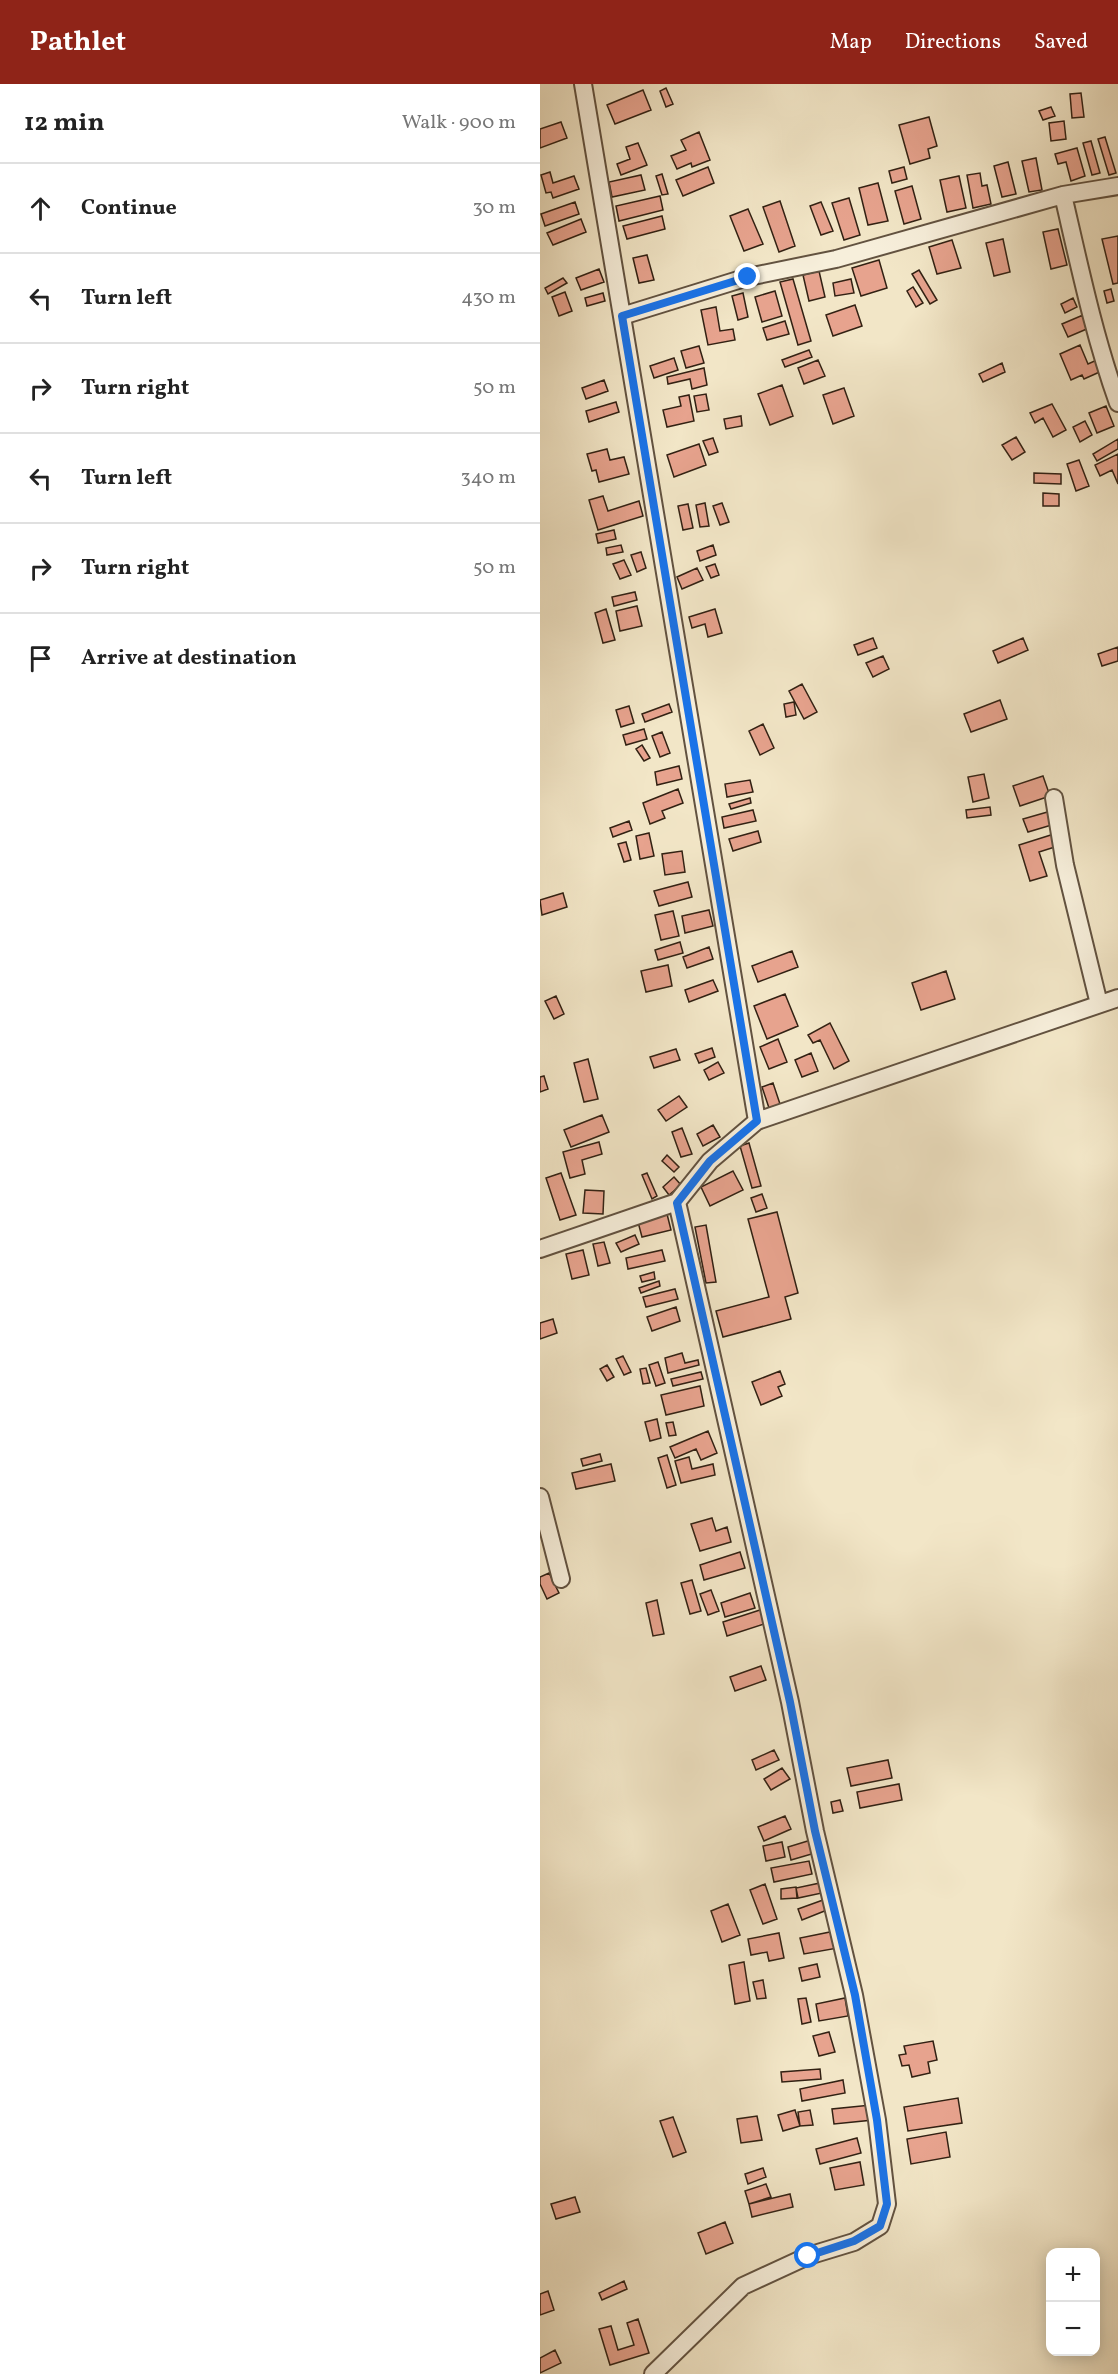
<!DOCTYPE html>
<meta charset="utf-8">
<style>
:root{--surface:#fff;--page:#f2f2f2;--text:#222;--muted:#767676;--line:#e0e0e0;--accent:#8f2418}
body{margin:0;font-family:Vollkorn,serif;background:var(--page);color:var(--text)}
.controls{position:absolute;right:18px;bottom:18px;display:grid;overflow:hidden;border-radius:12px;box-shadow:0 3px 15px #0003}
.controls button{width:54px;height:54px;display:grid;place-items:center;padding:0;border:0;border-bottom:2px solid var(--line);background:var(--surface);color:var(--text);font:30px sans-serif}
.stop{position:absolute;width:18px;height:18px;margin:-14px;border:4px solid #1a73e8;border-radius:50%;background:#fff}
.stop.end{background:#1a73e8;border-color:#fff;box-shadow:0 2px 6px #0008}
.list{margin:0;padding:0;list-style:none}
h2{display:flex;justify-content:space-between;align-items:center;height:78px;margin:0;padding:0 24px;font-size:26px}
h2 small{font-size:20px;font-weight:400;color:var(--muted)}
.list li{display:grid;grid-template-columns:39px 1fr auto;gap:18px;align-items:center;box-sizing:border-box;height:90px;padding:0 24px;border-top:2px solid var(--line)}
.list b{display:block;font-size:22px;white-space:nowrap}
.list em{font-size:20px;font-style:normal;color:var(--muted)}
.icon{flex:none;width:33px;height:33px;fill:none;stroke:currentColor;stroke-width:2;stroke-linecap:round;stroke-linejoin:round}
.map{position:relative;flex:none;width:578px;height:2290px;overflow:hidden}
header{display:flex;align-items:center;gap:36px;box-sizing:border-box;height:84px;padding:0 30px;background:var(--accent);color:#fff}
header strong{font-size:28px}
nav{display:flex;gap:33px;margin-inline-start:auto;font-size:21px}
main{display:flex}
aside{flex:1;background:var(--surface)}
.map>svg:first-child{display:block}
.building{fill:#e7a38e;stroke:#322113;stroke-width:1.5}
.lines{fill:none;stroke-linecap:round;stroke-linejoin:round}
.street-casing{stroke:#625240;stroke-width:20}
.street{stroke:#f7efdb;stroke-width:16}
.route{stroke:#1a73e8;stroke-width:8}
</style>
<header>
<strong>Pathlet</strong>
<nav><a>Map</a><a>Directions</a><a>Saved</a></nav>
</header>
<main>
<aside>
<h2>12 min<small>Walk · 900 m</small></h2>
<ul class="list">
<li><svg class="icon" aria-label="ahead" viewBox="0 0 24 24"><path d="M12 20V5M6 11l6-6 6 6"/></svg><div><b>Continue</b></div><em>30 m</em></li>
<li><svg class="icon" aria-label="left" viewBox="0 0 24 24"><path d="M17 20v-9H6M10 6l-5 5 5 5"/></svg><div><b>Turn left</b></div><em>430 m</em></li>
<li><svg class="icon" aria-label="right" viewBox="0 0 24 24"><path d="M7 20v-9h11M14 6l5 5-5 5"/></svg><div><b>Turn right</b></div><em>50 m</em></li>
<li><svg class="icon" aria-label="left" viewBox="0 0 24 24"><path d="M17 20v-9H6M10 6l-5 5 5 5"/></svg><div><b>Turn left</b></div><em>340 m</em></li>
<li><svg class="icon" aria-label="right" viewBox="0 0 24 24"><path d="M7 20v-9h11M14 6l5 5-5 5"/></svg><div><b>Turn right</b></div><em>50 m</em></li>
<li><svg class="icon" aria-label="arrive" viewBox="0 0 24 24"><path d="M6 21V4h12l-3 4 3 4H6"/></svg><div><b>Arrive at destination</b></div></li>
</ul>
</aside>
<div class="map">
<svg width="578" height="2290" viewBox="0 0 578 2290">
<rect width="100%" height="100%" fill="#f2e6c7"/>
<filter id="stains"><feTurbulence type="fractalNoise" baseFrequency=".00333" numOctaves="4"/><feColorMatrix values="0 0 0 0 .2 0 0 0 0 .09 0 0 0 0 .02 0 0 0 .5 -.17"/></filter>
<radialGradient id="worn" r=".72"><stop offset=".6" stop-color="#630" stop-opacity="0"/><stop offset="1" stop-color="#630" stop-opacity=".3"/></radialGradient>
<path class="building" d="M126,4L133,20L126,23L120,7Z
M103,6L111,26L75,40L67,21Z
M541,9L544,33L532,34L530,10Z
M511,23L515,32L503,36L499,27Z
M389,33L397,62L388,65L390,74L370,80L359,41Z
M524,37L526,55L511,57L509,39Z
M21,38L27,54L0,64V45Z
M159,48L170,76L152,83L151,79L137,85L131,72L146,66L141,56Z
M565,53L576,89L569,91L558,55Z
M551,57L560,89L552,91L543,59Z
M98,59L107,81L81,91L77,80L90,75L86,63Z
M537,64L545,92L531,97L526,78L518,80L515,70Z
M496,74L502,106L489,108L482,77Z
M468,78L476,110L462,113L454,82Z
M168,83L174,99L143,112L136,96Z
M364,83L367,95L352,99L349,87Z
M10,88L13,99L34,92L39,105L13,114L11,108L6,109L1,91Z
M440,89L442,102L447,101L451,120L433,124L427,91Z
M122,90L128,110L122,111L116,92Z
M101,91L105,106L72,113L69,98Z
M419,92L426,124L407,128L400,96Z
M338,99L348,137L328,141L319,104Z
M372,102L381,135L364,140L355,107Z
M120,112L123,126L79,137L76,122Z
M309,114L320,151L304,156L292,119Z
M240,117L255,162L239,168L223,123Z
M35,118L39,130L5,142L1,130Z
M281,118L293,147L281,151L270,122Z
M208,125L223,160L204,167L190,132Z
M122,132L125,145L87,155L83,142Z
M41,135L46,148L13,161L7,149Z
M518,145L527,181L511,185L503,148Z
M578,152V199L573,200L562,155Z
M463,155L470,188L454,192L446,159Z
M412,156L421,184L397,190L389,163Z
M107,171L114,196L99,199L93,174Z
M339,176L347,204L321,212L312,184Z
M59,185L64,198L41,206L36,194Z
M379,186L397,216L390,220L372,190Z
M279,187L285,213L269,217L263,191Z
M23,194L27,199L8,210L5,204Z
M253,195L271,257L258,261L240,198Z
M311,195L314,209L295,212L293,199Z
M373,203L383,219L376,223L367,207Z
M571,205L574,217L567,219L564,207Z
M235,207L242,232L222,238L215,213Z
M25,208L32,227L19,232L12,213Z
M63,209L65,217L47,222L45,214Z
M203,209L208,233L198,236L192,212Z
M533,214L537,223L525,229L521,220Z
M315,221L322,242L293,252L286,231Z
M176,223L180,247L193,245L195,256L168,261L161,226Z
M543,231L549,244L528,253L522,240Z
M245,237L249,250L227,256L223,244Z
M540,261L548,280L559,275L564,286L544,295L542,291L531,296L520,270Z
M159,262L164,279L146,284L141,267Z
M269,266L272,273L245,283L242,276Z
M134,274L138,286L114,294L110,282Z
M278,276L285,292L264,300L258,284Z
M462,279L465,288L443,298L439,290Z
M164,284L167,301L152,305L150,295L128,300L127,293Z
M64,296L68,307L46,315L42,304Z
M242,301L253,332L230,341L218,310Z
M304,304L314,332L293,340L283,311Z
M166,310L169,326L157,328L154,312Z
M149,311L154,337L127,343L123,326L141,322L139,313Z
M76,318L79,328L49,338L46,327Z
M512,320L526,346L513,353L503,334L495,339L490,329Z
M566,322L574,342L557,349L549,329Z
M201,332L202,342L186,345L184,335Z
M545,337L552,351L540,358L533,343Z
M476,353L485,368L472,376L462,361Z
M173,354L178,368L169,371L163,357Z
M578,355V365L557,377L553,370Z
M159,360L166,381L134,393L127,371Z
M67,365L70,376L84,373L89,390L59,398L56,386L52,387L47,370Z
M578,370V400L572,386L560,392L555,381Z
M539,376L549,402L536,407L527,380Z
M494,389L521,390V400L494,399Z
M503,409L519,410V422H503Z
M63,412L68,427L99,417L103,432L58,446L49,416Z
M165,419L169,442L160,443L156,421Z
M182,419L189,438L180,441L173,422Z
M148,420L153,444L143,446L138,422Z
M74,446L76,455L58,459L56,450Z
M81,461L83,468L67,471L66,464Z
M173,461L176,471L160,477L157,467Z
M101,468L106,484L97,488L91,471Z
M84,476L91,491L80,495L73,480Z
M175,480L179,491L171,494L166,483Z
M157,484L163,496L142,505L137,493Z
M95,508L97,516L74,522L72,513Z
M97,522L102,542L80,547L76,527Z
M66,525L75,556L63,559L55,529Z
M175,525L182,549L168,553L165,540L152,544L149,533Z
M333,554L337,564L318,571L314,561Z
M483,554L488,566L458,579L453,567Z
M578,563V577L562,582L558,570Z
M343,572L349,585L333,593L326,579Z
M262,600L277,628L264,635L249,607Z
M460,616L467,635L431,648L424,630Z
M254,618L256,631L246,633L244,620Z
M129,620L132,628L105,638L102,630Z
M89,622L94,639L81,643L76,626Z
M223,640L234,664L220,671L209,647Z
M104,645L107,655L86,661L83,651Z
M122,648L130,669L120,673L112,652Z
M102,661L110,674L104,677L96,665Z
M139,682L142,695L117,701L115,688Z
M444,690L449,714L433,718L428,693Z
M503,692L510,712L480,722L473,702Z
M210,696L213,708L187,713L185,700Z
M138,705L143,719L122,727L125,734L110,740L103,719Z
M210,714L211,719L191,725L189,720Z
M450,723L451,731L427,734L426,726Z
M213,726L216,737L184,744L182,733Z
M511,727L515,740L488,748L483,735Z
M89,737L92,746L73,753L70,744Z
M218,747L221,758L193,767L189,755Z
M109,749L114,772L100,775L96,752Z
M514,750L518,762L499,768L507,792L490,797L479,761Z
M86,758L91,776L84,778L78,760Z
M142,767L145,788L125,791L122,770Z
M148,798L152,813L119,822L114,807Z
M23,809L27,823L2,831L0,816Z
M169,826L173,842L145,849L142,832Z
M133,827L139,852L121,856L115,831Z
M140,858L143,869L118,876L115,866Z
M169,863L173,875L147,884L143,873Z
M252,867L258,883L218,898L212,882Z
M128,881L132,902L106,908L101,887Z
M406,887L415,915L381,926L372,899Z
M173,896L178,907L149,918L145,906Z
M245,910L258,942L227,955L214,922Z
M16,912L24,930L14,935L5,917Z
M290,939L309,977L294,985L280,956L273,959L268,951Z
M238,955L247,978L229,985L220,963Z
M172,964L175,973L159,979L155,970Z
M136,965L140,976L114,984L110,973Z
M271,969L278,987L262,993L255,976Z
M48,975L58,1015L44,1018L34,979Z
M178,978L184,989L169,996L164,986Z
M4,992L8,1005L0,1008V993Z
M233,999L241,1023L230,1027L222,1003Z
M139,1012L147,1023L126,1037L118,1026Z
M62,1031L69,1048L31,1063L24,1046Z
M173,1041L180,1053L163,1062L157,1050Z
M142,1044L152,1070L141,1073L132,1048Z
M59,1058L62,1070L42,1076L45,1090L30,1094L23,1068Z
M209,1059L221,1102L212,1104L200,1062Z
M127,1071L139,1083L134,1088L122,1077Z
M193,1087L203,1106L170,1122L161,1103Z
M21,1089L36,1131L20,1136L6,1094Z
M107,1089L117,1112L112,1115L102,1091Z
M134,1093L141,1101L129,1111L123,1103Z
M45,1106L64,1107L63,1130L43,1129Z
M222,1110L227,1124L216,1128L211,1114Z
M237,1128L258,1209L245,1213L251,1235L183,1253L176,1227L229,1213L208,1135Z
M127,1130L131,1146L102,1153L98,1138Z
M166,1141L176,1198L166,1199L155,1143Z
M95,1151L99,1160L81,1168L76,1159Z
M64,1158L70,1179L58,1182L53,1160Z
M43,1166L49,1191L32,1195L26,1170Z
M122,1166L125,1177L88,1185L86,1174Z
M114,1188L115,1195L102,1198L100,1192Z
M119,1197L120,1202L101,1209L99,1204Z
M135,1205L138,1215L106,1223L103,1213Z
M136,1223L140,1237L112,1247L107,1233Z
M13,1235L17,1249L0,1255V1239Z
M142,1269L145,1279L158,1276L159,1281L128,1289L125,1274Z
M83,1272L91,1288L84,1291L76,1275Z
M118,1278L125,1299L116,1302L109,1281Z
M67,1281L74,1293L67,1297L60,1285Z
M106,1284L110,1299L103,1300L100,1285Z
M240,1287L245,1300L238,1303L242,1312L221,1321L212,1298Z
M161,1288L163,1295L133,1302L131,1295Z
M160,1302L164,1322L126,1331L121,1311Z
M117,1335L121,1354L110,1357L105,1338Z
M133,1338L136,1351L129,1352L126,1339Z
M168,1347L177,1369L161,1376L156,1365L135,1374L130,1363Z
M60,1370L62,1377L43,1382L41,1375Z
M127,1371L136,1401L127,1404L118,1374Z
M149,1373L152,1385L173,1380L175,1391L141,1399L135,1377Z
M71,1380L75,1397L36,1405L32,1389Z
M172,1434L176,1447L187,1443L191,1458L160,1467L151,1440Z
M200,1468L205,1484L164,1496L160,1481Z
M9,1489L19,1509L7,1515L0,1500V1493Z
M152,1496L161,1527L150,1530L141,1499Z
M171,1506L179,1527L168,1531L160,1510Z
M210,1509L215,1524L185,1533L181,1519Z
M117,1516L124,1550L113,1552L106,1519Z
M223,1525L227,1539L187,1552L183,1538Z
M221,1582L226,1596L195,1607L190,1593Z
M234,1666L239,1676L216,1686L212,1676Z
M348,1676L352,1694L311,1702L307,1684Z
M242,1684L250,1695L231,1706L224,1695Z
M359,1700L362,1716L320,1724L317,1708Z
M300,1716L303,1727L293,1729L291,1718Z
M245,1732L251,1745L224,1757L218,1743Z
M271,1756L275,1769L251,1776L248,1763Z
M242,1758L245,1773L226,1777L223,1762Z
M269,1777L272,1790L234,1798L231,1784Z
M280,1799L282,1809L258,1814L256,1804Z
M225,1800L237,1835L223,1840L210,1806Z
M256,1803L257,1814L241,1815V1805Z
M283,1816L287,1826L262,1836L258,1825Z
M188,1820L200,1851L182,1858L171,1827Z
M295,1847L298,1864L264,1870L260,1854Z
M239,1849L244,1874L229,1877L227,1868L211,1871L208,1855Z
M204,1878L210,1917L195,1920L189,1881Z
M277,1880L280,1893L262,1897L259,1884Z
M223,1896L226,1914L217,1915L213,1898Z
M266,1914L271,1938L262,1940L258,1915Z
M305,1914L308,1932L279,1937L276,1920Z
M289,1948L295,1968L279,1972L273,1952Z
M393,1957L397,1976L388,1978L390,1989L372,1993L369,1981L362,1982L359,1971L366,1970L364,1962Z
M280,1985L281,1995L242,1998L241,1988Z
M303,1996L305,2009L262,2017L260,2005Z
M418,2014L422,2039L368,2047L364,2023Z
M331,2021L333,2036L294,2040L292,2025Z
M255,2026L260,2042L243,2047L238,2031Z
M270,2026L273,2041L260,2042L258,2028Z
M217,2032L222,2056L201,2059L197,2035Z
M133,2033L146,2068L133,2073L120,2037Z
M406,2048L410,2073L371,2080L367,2055Z
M317,2054L321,2069L280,2080L276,2065Z
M320,2078L324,2101L295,2106L290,2084Z
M223,2084L226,2093L208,2100L205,2090Z
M226,2100L231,2113L209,2120L205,2107Z
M250,2110L253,2123L212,2133L209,2120Z
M35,2113L40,2128L16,2135L11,2120Z
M185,2138L193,2159L166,2170L158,2149Z
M84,2197L87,2205L62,2216L59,2209Z
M8,2207L14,2226L0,2231V2210Z
M98,2235L109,2269L70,2281L59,2245L71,2242L78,2266L94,2261L87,2239Z
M15,2266L21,2279L0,2289V2274Z"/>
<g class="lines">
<defs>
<path id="street" d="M43,0L217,1037L170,1077L137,1118L250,1618L275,1747L314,1911L337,2036L347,2120L340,2142L314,2158L268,2172L203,2202L113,2290
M523,111C539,180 554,252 578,319
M82,232L208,193L296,175L523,111L578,102
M514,714L525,781L559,920
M217,1037L578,914
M0,1165L137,1118
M0,1413L21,1495"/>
</defs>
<use href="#street" class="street-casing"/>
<use href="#street" class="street"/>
</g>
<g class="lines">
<path class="route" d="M208,193L82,232L217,1037L170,1077L137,1119L250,1618L275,1747L315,1911L337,2036L347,2120L340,2142L314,2157L268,2172"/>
</g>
<rect width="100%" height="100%" filter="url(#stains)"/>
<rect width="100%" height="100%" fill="url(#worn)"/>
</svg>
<div class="controls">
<button>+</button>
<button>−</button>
</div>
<div class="stop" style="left:268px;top:2172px"></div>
<div class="stop end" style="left:208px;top:193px"></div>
</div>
</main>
